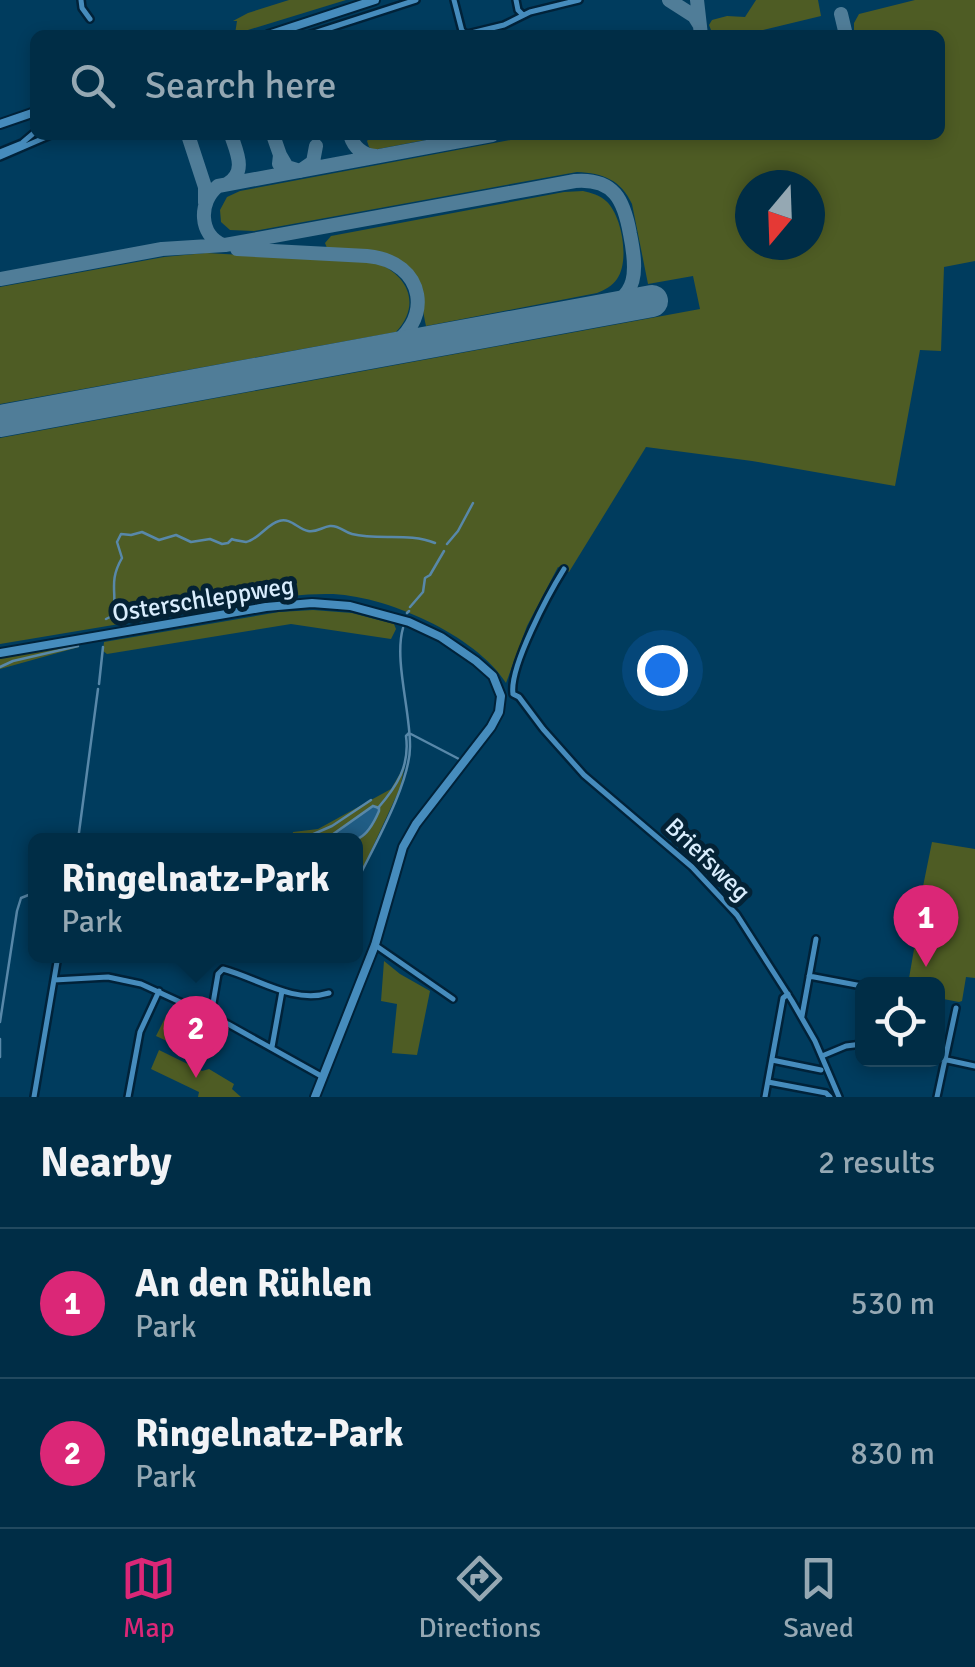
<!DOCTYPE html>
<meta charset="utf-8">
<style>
:root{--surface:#002d46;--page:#0a354d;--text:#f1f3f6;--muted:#95a8b3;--line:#22495f;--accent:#db2777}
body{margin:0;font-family:Signika,sans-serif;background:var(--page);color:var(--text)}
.controls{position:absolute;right:30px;bottom:30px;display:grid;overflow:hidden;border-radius:15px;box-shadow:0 5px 15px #0003}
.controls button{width:90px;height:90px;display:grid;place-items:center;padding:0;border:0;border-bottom:2px solid var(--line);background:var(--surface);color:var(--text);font:50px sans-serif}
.compass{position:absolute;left:735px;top:170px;width:90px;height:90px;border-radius:50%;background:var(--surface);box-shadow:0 5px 15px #0003;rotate:199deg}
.you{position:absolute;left:662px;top:670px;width:35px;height:35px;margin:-25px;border:8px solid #fff;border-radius:50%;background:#1a73e8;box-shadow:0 0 0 15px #1a73e833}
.badge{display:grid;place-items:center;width:65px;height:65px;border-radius:50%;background:var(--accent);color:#fff;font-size:32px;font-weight:700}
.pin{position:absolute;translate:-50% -82px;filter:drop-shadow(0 2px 5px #0008)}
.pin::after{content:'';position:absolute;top:52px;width:35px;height:30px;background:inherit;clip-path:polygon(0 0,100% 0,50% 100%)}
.popup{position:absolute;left:28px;top:833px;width:335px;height:130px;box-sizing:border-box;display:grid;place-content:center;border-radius:15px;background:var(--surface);filter:drop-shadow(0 2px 8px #0005);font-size:32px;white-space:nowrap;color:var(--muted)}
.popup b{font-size:38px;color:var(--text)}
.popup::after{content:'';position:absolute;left:50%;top:100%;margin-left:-20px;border:20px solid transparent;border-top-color:var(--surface)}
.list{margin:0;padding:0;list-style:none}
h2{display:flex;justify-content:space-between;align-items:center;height:130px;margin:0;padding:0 40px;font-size:42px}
h2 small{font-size:32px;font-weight:400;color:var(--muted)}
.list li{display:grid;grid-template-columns:65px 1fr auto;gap:30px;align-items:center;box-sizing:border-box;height:150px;padding:0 40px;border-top:2px solid var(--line)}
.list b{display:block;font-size:38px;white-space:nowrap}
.list p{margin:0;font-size:32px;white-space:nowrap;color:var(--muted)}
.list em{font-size:32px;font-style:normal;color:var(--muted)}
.icon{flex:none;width:55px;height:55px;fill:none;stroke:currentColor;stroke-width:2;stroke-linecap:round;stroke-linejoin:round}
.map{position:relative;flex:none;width:975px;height:1097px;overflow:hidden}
.search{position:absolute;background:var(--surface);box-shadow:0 5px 15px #0003;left:30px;right:30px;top:30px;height:110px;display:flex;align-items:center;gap:25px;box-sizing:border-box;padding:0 35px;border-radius:15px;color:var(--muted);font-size:38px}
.sheet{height:430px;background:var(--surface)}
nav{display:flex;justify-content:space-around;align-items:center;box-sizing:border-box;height:140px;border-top:2px solid var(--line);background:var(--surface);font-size:28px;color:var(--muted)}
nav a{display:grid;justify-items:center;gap:5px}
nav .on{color:var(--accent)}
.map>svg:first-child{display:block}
.green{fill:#4e5c24;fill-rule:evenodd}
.water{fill:#205d85;stroke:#5888a9;stroke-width:2.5}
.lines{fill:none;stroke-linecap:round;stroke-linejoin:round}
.stream{stroke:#5888a9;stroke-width:2.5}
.taxiway{stroke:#507d98;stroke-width:14}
.runway{stroke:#507d98;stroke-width:32}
.street-casing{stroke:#002239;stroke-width:10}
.secondary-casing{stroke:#002239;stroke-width:12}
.street{stroke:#468cbd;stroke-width:5}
.secondary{stroke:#468cbd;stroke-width:8}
.labels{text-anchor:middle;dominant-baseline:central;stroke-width:10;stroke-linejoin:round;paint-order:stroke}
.street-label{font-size:25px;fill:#d9edfd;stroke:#042235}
</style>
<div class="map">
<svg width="975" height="1097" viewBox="0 0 975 1097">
<rect width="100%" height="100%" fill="#003c5e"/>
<path class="green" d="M289,0H346L235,34L237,21H233L248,13Z
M756,0H818L821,16L742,35H713L709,25L712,20L727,16L745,17Z
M915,0H975V261L944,267L941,351L920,350L895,486L752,461L646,447L569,572L558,567L527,626L506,683C476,635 382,593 326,594C283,594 239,604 197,611C131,622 66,633 0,644V438L700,309L693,276L648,284L632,204C621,180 603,173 577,172L254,231L230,230L221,222L220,210L227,197L240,191L537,135H940V35H854V23L859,14ZM750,185H810V245H750Z
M375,135H451L373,150L369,147L367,141L371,136Z
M583,191C591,193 600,195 606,201C622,215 630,261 617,279C612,286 605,290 597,293L426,326C423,313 422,298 418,285C405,248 364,252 332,249L327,248L325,243L331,236L564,192Z
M206,253L374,262C408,274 422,304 396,332L0,404V287L164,257Z
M313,610L352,613L394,624L396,629L391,639L291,624L107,654L103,651L104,642L279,612Z
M79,642V647L0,669V655Z
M405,765L400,788L363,868L356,867V840H292L293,832L318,829L391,789Z
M932,842L975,849V978L966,977L962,1001L959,1002L938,998V984H908L917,932L914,931Z
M384,961L400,974L430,991L417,1055L392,1053L397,1004L381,1001Z
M167,1014L203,1034L202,1037L210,1041L204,1058L156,1036Z
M159,1050L202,1071L209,1069L234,1084L232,1089L241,1097H198L199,1092L151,1069Z"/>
<path class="water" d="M373,806L379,808V811C364,846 354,841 320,840L329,837Z"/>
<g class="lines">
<path class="stream" d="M447,544L458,531L473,503
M410,607L423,592L425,578L430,575L444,551
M407,613L409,611
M106,619L112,616C119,594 107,584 122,558L117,542L121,534L131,535L142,532L159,540L176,535L191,542L210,539L222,544L228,543L232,539C233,540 246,542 246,542C258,540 267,524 279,521C290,517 298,529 308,531C316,533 322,527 330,526C339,525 344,532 352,534C379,541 409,532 435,543
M0,667L13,661L78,646
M99,684L103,647
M378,808C397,786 410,766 406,736L409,733L459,759
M309,836L332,826L371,800
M78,840L98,689
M356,883C373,848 411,782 410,745C410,710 394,659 403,628
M347,957V956
M0,1022L17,911L21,898L36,892
M0,1039V1057"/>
<path class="taxiway" d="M669,0L694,16L699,24
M697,0L701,35
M841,14L846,35
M188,135L205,187V203
M273,135L280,155L279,164
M350,135C354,148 363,155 376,156
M280,155L287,167L300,171L313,162L316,146
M227,184C247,172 237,153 231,135
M223,245C199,235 198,202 218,186L492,135
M237,249L367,256C426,261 436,323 384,350
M0,279L162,249L225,245L575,181C614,178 624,200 630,234C637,269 640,299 598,310"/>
<path class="runway" d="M0,421L652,301"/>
<defs>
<path id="street" d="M81,0L82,8L90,19
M454,0L462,31L467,34L504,25L530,12L579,0
M516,0L518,10L523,15
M308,35L416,0
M0,152L22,143L35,132
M0,157L51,135
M513,694L519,697L543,729L584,775L692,867L737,915L792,1001L815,1041L839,1097
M513,694C509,667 549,593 564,569
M375,945L453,999
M809,976L862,986
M54,980L108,977L141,984L228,1024L323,1077
M211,1015L218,974L223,969C257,978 293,1004 329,993
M802,1016L816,939
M272,1047L282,991
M822,1056L846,1046L862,1044
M938,1058L975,1066
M772,1060L821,1070
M768,1082L826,1093L830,1097
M34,1097L58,956
M128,1097L140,1032L159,991
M765,1097L783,998L788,994
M937,1097L956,1008"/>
<path id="secondary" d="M268,35L375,0
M0,124L35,112
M0,653L266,607L312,603L350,606L409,622L441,637L476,661L493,676L501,696L499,712L491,727L416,824L403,847L375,945L315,1097"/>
</defs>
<use href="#street" class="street-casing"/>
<use href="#secondary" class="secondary-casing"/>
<use href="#street" class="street"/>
<use href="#secondary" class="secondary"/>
</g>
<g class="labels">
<g class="street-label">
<text transform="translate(203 599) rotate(-9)">Osterschleppweg</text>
<text transform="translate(708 859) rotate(44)">Briefsweg</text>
</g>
</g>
</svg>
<div class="controls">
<button><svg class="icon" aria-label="locate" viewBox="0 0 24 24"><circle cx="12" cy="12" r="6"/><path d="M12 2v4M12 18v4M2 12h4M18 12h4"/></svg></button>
</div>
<svg class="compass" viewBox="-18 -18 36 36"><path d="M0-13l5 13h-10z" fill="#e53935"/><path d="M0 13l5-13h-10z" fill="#95a8b3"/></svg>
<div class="you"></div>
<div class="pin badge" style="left:926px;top:967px">1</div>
<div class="pin badge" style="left:196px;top:1078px">2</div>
<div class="popup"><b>Ringelnatz-Park</b>Park</div>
<div class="search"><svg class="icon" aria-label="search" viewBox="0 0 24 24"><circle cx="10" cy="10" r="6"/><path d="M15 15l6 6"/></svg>Search here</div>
</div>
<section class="sheet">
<h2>Nearby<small>2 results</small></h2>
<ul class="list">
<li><span class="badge">1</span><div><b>An den Rühlen</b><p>Park</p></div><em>530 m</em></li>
<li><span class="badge">2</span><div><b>Ringelnatz-Park</b><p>Park</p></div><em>830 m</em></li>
</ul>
</section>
<nav>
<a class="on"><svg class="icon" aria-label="map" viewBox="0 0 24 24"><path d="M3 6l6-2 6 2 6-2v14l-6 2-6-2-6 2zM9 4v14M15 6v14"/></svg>Map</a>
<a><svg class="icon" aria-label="directions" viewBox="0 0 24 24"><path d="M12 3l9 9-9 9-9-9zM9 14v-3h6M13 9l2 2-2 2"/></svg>Directions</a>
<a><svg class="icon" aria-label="saved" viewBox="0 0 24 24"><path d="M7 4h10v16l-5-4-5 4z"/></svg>Saved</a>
</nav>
